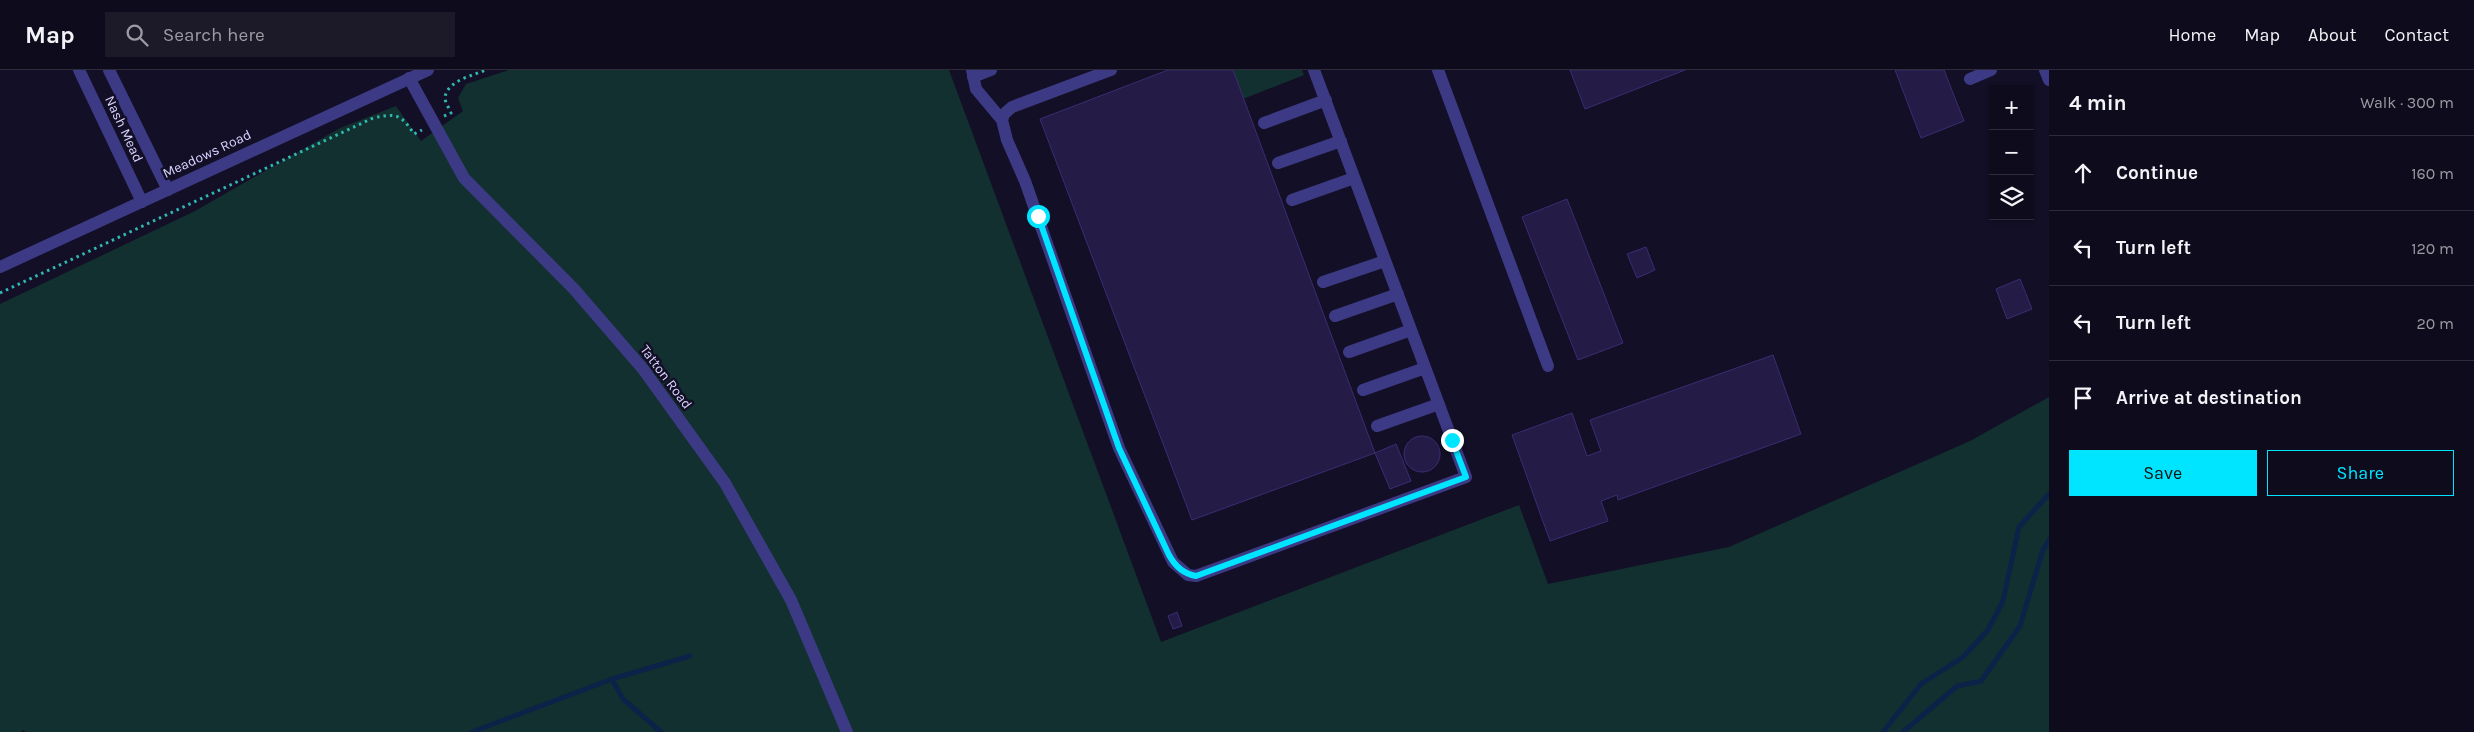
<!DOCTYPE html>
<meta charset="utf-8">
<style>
:root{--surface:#0e0b1c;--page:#1c1929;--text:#f1f3f6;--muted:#9b9ba3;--line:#2e2b3b;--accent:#00e5ff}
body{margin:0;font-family:Karla,sans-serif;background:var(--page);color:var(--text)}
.controls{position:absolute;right:15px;top:15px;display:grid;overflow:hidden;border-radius:0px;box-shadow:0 1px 4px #0004}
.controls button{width:45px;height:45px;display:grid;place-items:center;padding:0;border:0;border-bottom:1px solid var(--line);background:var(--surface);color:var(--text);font:25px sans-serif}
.stop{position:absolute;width:15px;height:15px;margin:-11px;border:4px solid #00e5ff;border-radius:50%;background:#fff}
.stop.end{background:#00e5ff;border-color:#fff;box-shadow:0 1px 5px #0008}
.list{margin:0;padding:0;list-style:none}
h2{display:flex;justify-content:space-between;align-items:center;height:65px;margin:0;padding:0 20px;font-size:21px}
h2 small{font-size:16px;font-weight:400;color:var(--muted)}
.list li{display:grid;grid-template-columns:32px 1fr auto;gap:15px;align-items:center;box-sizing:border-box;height:75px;padding:0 20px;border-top:1px solid var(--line)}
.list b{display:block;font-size:19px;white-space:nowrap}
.list em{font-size:16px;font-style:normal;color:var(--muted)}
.actions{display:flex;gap:10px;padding:15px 20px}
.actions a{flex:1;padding:11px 0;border:1px solid var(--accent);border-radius:0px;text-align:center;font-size:18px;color:var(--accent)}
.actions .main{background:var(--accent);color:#111}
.icon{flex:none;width:28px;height:28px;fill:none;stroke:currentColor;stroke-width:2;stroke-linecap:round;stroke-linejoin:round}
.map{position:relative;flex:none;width:2049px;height:662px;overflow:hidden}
header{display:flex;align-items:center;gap:30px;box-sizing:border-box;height:70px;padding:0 25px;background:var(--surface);border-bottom:1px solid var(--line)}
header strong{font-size:24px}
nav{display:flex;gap:28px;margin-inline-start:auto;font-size:18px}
.search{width:350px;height:45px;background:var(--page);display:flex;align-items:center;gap:12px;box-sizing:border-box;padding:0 18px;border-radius:0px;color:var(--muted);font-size:19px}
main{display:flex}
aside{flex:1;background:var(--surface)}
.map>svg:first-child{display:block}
.green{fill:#12302f}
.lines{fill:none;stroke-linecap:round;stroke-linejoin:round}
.stream{stroke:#0c2248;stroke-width:5}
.building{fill:#241b47;stroke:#3b2d73}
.path{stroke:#2fb8b0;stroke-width:3;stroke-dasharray:2.5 4;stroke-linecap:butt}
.minor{stroke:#3d3a85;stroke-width:12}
.route{stroke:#00e5ff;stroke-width:6}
.labels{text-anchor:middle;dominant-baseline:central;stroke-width:5;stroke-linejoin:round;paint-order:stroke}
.street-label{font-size:14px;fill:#d9d4ff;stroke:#130f26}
</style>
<header>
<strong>Map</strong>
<div class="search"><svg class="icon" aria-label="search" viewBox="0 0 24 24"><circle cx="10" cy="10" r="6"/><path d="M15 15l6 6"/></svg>Search here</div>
<nav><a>Home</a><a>Map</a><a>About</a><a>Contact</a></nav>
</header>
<main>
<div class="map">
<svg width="2049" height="662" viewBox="0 0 2049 662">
<rect width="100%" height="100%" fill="#130f26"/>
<path class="green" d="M509,0H949L1161,572L1519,435L1548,514L1729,477L1970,371L2049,327V662H26L23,660L21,662H0V234L195,141L340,58L396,36L421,71L463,41L458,28L466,14Z
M1233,0H1302L1304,5L1243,29Z"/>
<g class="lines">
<path class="stream" d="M612,609L623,629L661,662
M472,662L612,609L690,586
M1883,662L1921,614L1963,587L1988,560L2003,531L2019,457L2049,424
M1903,662L1957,616L1981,611L2020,556L2043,480L2049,470"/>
</g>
<path class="building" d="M1168,0H1233L1375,383L1192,450L1040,49Z
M1570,0H1685L1585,39Z
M1895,0H1944L1964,51L1921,68Z
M1567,129L1623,273L1578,290L1522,147Z
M1646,177L1655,200L1637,208L1627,184Z
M2020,209L2032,239L2007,249L1996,219Z
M1773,285L1801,364L1618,430L1617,425L1601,431L1608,451L1550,471L1512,365L1572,343L1587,386L1601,381L1590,350Z
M1404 384a18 18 0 1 1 36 0a18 18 0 1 1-36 0Z
M1396,374L1411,411L1390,419L1375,383Z
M1177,542L1182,556L1173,559L1168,546Z"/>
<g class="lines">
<path class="path" d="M444,46L451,43C449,38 445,32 445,28C446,11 474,5 486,0
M0,223L373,48C396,43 401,44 414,64L422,60"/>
<path class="minor" d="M79,0L142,132
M109,0L168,120
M972,0L976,19L1002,50
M1111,0L1012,37L1004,44L1002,50L1007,70L1025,111L1119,378L1173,492L1188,505L1196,506L1466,407L1314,0
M1438,0L1548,296
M2045,0L2049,10
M973,7L991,0
M409,8L464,108L574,219L643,299L725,413L791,530L847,662
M1970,9L1991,0
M1264,53L1326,30
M1278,93L1341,71
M1292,130L1354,108
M0,197L428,0
M1323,212L1385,191
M1335,246L1398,224
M1349,282L1411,260
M1363,320L1425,298
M1377,356L1439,334"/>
</g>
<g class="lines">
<path class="route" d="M1038,146L1119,378L1169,485C1175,496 1184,504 1196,506L1466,407L1452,370"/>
</g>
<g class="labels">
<g class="street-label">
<text transform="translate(124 59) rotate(65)">Nash Mead</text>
<text transform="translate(207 84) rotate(-25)">Meadows Road</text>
<text transform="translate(666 307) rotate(53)">Tatton Road</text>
</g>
</g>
</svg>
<div class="controls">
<button>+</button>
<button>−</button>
<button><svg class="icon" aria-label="layers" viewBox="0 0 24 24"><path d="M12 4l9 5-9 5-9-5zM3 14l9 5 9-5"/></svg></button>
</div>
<div class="stop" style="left:1038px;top:146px"></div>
<div class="stop end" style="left:1452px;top:370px"></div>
</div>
<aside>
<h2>4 min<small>Walk · 300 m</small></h2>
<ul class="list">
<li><svg class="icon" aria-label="ahead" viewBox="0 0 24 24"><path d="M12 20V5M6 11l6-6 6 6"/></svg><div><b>Continue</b></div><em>160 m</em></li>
<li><svg class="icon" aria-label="left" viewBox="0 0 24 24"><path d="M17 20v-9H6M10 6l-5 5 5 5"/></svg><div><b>Turn left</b></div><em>120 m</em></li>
<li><svg class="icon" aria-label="left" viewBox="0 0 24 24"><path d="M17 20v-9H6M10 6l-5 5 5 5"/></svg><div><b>Turn left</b></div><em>20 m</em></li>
<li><svg class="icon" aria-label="arrive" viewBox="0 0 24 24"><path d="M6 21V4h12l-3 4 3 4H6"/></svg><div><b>Arrive at destination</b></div></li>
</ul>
<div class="actions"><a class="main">Save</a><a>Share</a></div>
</aside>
</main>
